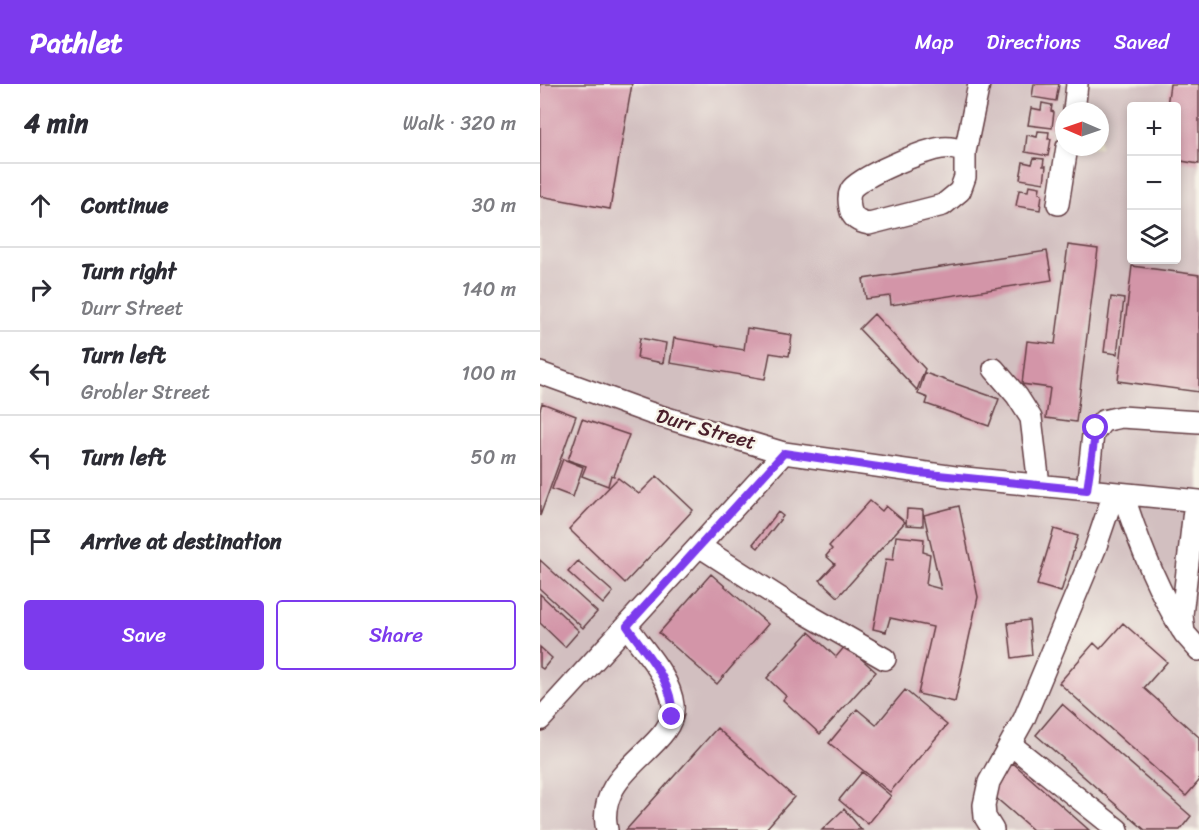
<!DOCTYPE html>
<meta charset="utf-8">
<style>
:root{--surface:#fff;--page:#f7f7f7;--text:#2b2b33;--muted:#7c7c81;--line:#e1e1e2;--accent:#7c3aed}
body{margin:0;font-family:Sriracha,sans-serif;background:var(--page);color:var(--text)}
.controls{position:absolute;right:18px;top:18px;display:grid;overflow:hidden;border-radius:6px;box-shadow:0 3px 9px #0003}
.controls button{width:54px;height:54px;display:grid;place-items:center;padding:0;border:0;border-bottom:2px solid var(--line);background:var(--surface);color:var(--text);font:30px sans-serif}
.compass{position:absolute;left:515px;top:18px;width:54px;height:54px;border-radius:50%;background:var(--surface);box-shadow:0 3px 9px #0003;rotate:272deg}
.stop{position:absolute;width:18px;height:18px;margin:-14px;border:4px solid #7c3aed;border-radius:50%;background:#fff}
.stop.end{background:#7c3aed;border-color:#fff;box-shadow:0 2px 6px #0008}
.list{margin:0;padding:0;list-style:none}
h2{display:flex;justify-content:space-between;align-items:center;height:78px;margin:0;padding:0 24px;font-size:26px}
h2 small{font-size:20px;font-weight:400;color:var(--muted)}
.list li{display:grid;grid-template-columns:39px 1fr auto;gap:18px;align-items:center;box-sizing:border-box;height:84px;padding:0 24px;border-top:2px solid var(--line)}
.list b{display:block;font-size:22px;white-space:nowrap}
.list p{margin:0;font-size:20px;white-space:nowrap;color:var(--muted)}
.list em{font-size:20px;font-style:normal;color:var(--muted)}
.actions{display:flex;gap:12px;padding:18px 24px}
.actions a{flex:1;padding:14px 0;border:2px solid var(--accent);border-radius:6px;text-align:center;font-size:21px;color:var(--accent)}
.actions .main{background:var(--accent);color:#fff}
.icon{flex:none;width:33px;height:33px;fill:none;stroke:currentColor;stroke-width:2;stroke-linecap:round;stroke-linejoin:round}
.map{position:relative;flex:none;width:659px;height:746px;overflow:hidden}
header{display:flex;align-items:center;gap:36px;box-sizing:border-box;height:84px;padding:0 30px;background:var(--accent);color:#fff}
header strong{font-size:28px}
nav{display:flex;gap:33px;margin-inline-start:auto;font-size:21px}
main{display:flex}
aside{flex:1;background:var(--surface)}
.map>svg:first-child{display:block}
.industrial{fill:#d2bfc0;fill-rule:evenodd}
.building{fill:#d395a8}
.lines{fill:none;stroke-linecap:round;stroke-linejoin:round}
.minor-casing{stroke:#633d43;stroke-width:24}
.minor{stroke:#fff;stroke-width:21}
.route{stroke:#7c3aed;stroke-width:8}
.labels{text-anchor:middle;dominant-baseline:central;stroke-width:5;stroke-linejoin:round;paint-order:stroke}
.street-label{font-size:20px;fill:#4a1f2b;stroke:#f7f3e8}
</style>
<header>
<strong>Pathlet</strong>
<nav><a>Map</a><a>Directions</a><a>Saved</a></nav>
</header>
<main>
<aside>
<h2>4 min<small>Walk · 320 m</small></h2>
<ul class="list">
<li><svg class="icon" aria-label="ahead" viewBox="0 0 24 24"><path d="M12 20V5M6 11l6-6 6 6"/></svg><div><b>Continue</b></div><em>30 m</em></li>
<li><svg class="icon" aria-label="right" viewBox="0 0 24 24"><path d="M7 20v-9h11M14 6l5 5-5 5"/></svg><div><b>Turn right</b><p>Durr Street</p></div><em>140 m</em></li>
<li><svg class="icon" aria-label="left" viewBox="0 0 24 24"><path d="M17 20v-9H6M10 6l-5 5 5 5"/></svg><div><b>Turn left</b><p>Grobler Street</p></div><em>100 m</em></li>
<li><svg class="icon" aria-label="left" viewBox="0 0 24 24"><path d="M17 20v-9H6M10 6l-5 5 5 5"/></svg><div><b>Turn left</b></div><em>50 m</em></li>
<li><svg class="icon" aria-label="arrive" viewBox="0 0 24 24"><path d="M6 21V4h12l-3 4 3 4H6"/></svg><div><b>Arrive at destination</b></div></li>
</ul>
<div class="actions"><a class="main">Save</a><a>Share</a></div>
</aside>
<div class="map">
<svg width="659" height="746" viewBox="0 0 659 746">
<rect width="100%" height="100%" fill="#f7f3e8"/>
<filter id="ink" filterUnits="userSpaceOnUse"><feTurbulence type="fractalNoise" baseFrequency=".0167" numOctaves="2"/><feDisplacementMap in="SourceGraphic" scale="12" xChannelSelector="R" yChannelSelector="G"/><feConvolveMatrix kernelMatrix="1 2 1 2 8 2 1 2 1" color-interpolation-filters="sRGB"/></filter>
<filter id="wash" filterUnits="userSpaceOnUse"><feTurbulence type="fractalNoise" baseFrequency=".008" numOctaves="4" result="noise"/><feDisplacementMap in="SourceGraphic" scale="24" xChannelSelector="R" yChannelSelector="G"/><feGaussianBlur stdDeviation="1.35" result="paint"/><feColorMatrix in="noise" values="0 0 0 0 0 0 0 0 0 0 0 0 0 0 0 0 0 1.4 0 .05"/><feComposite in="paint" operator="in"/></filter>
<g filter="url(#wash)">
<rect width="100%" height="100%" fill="#efe6ca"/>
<path class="industrial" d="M0,0H659V746H0ZM592,22H636V176H592ZM524,27H560V63H524Z"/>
<g id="blocks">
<path class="building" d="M0,0H92L70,125L0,112Z
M494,0H519L516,17L492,13Z
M630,0H659V80L636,76V22H627Z
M502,19L512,21L511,27L514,28L512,44L488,41L491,24L501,26Z
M498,47L509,48L508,55H511L508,72L485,68L487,51L497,53Z
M494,74L504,75L503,82H506L504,99L480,95L483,78L492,80Z
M489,101L500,103L499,109L502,110L500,126L476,122L479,106L488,107Z
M528,161L558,165L536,338L506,334L510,304L482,300L487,257L515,260Z
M507,167L512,196L351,221L350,212L326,215L323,195Z
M592,182L659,191V308L578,297Z
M571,213L584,215L577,270L564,268Z
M334,230L385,285L377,306L319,245Z
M207,244L252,251L249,272L230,269L225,295L130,279L134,254L204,266Z
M100,254L126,259L123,279L97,274Z
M385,289L459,315L449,342L386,320L388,314L378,310Z
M2,319L36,332L0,432V326Z
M42,335L89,351L74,392L71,391L68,402L42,392L46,382L28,376Z
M23,375L43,383L33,413L12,405Z
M117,392L153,426L85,499L29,445L78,394L99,410Z
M330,417L342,427L346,422L365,438L298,513L280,496L295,480L286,472L292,465L289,462Z
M419,422L438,513L415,618L378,610L393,543L350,534L346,548L333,545L346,475L353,476L356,452L384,455L383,468L390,470L386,501L401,505L384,431Z
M367,425L383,426V442L366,441Z
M238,428L243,432L218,464L213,460Z
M514,445L538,452L521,508L497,501Z
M0,476L57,528L43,544L0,505Z
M38,477L73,508L63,520L28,488Z
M171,490L228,540L177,600L119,549Z
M0,510L39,547L25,563L0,539Z
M489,536L492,571L472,574L468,539Z
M583,539L627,578L604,604L659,653V697L646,712L519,599L554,559L560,565Z
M269,548L296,573L306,561L336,588L280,650L243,616L246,612L227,594Z
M0,563L12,574L3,585L0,583Z
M365,606L407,641L350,708L289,659L317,625L336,641Z
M522,620L651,732L640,746H605L496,651Z
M177,644L254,713L225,746H86Z
M473,679L549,746H493L448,707Z
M322,688L351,712L328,740L299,716Z
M304,725L322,746H282Z"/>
</g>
</g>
<g filter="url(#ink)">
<use href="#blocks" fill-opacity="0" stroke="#633d43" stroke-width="1.5"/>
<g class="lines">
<defs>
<path id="minor" d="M534,27L537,0
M425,68C417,65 411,63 402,64C387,65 318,93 311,106C308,112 309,118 310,124C312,135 319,138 329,140L403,121L420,107L425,93V68L439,0
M518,120L527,63
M454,285L477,312L491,334L499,401
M0,289L110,329L244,369L415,393L659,417
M547,406L553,350L563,337L581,333L659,338
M583,410C598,457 616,503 642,546
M655,417L642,531L644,549L659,566
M159,462L251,521L345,575
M0,636L244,369
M470,660L578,746
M67,746C53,685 137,664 133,621C130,592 102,565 87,542
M453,746L445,733L444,721L449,698L484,635L555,465L574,409"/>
</defs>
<use href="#minor" class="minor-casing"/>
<use href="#minor" class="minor"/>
</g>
</g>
<g class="lines" filter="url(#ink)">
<path class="route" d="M132,633C135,598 105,569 87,542L244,369L379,389L547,406L556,344"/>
</g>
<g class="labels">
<g class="street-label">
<text transform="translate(166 345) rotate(16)">Durr Street</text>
</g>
</g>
</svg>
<div class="controls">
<button>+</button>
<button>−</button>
<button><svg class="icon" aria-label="layers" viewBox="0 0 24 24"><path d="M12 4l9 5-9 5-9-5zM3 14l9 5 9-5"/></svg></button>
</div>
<svg class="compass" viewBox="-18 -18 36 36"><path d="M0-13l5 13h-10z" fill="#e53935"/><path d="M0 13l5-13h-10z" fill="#7c7c81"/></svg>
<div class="stop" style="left:556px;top:344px"></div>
<div class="stop end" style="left:132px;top:633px"></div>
</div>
</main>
